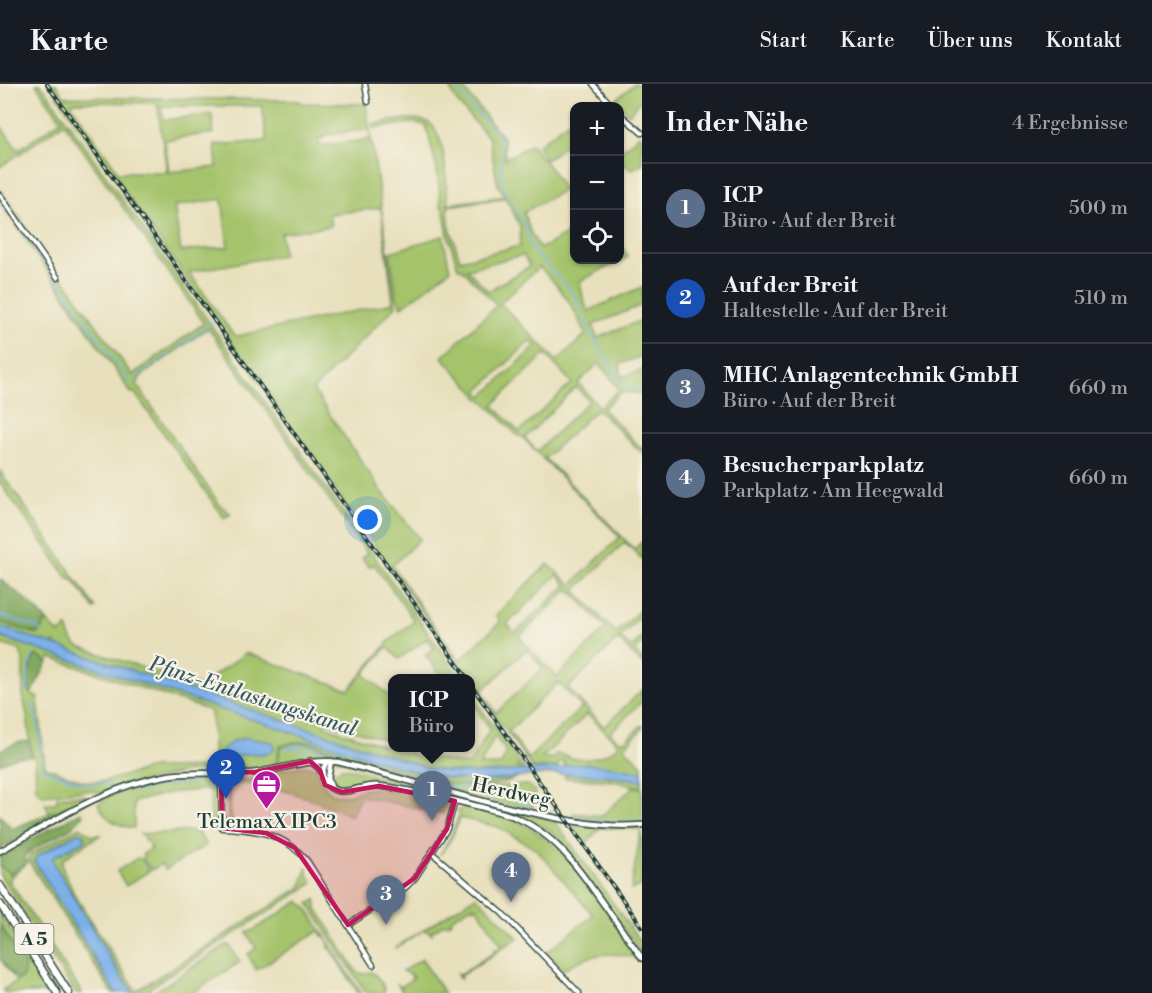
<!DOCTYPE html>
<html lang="de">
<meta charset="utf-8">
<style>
:root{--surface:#171b24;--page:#242831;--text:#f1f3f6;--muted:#9ea1a6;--line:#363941;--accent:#0b8043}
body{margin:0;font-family:"Libre Bodoni",serif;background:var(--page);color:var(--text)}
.controls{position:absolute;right:18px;top:18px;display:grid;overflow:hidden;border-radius:12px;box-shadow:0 2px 4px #0004}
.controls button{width:54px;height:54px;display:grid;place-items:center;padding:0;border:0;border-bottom:2px solid var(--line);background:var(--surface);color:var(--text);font:30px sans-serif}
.you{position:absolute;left:368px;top:436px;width:21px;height:21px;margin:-15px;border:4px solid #fff;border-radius:50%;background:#1a73e8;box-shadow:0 0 0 9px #1a73e833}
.badge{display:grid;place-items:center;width:39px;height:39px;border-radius:50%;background:var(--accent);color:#fff;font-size:20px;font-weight:700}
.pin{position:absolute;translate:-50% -50px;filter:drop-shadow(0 2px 3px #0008)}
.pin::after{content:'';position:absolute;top:32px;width:21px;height:18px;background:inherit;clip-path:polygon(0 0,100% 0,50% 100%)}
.popup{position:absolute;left:388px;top:590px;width:87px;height:78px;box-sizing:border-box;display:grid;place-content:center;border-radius:12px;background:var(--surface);filter:drop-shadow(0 2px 4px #0005);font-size:20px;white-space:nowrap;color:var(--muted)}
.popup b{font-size:22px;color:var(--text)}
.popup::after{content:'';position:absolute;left:50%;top:100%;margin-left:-12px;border:12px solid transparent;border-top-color:var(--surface)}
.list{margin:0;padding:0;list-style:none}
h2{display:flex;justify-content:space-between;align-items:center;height:78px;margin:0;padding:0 24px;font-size:26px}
h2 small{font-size:20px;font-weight:400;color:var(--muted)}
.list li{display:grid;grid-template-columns:39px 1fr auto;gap:18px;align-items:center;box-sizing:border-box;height:90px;padding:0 24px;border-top:2px solid var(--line)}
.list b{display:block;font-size:22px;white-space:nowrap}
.list p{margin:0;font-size:20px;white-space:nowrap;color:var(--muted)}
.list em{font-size:20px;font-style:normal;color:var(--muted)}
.icon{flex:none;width:33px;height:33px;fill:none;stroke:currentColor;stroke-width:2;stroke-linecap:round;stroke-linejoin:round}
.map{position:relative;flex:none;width:642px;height:909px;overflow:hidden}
header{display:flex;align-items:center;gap:36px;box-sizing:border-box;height:84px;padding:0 30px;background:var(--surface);border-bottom:2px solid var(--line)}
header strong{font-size:28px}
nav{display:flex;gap:33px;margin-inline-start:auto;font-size:21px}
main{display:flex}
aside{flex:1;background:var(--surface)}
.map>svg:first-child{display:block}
.green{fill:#a4c36b;stroke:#628050;stroke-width:1.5;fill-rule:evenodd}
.forest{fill:#83a95f;stroke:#51734a;stroke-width:1.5}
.water{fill:#7db0e9;stroke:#4e768e;stroke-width:1.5}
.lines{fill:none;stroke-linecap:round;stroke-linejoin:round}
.stream{stroke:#7db0e9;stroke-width:1.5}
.street-casing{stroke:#3d5548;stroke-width:7}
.secondary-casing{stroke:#3d5548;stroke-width:8}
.highway-casing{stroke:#3d5548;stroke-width:9}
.street{stroke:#fff;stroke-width:4}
.secondary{stroke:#fff;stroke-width:4.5}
.highway{stroke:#fff;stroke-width:6}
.rail-casing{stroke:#1f3d34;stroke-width:4}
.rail{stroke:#f7f3e8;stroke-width:1.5;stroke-dasharray:4.5;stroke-linecap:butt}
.marked{fill:#c2185b;fill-opacity:0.2;stroke:#c2185b;stroke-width:4.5;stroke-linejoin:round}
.labels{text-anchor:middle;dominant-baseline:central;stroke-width:4.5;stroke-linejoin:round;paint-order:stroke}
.shield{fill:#f7f3e8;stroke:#60746a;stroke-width:1.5}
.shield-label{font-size:18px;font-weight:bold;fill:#1f3d34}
.street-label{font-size:20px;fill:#1f3d34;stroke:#f7f3e8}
.poi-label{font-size:20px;fill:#1f3d34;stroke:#f7f3e8}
.water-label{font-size:21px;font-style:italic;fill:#365a61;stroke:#f7f3e8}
</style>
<header>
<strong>Karte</strong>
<nav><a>Start</a><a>Karte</a><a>Über uns</a><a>Kontakt</a></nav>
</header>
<main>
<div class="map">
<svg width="642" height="909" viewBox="0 0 642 909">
<rect width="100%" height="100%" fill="#f7f3e8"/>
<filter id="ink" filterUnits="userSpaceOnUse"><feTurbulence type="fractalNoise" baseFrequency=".0167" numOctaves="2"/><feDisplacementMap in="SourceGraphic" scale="12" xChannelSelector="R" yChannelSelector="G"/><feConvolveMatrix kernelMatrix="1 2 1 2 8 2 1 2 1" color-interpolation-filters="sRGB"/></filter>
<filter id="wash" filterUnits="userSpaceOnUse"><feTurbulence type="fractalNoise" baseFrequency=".008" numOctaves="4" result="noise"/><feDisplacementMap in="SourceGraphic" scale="24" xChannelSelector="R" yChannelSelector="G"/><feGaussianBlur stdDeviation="1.35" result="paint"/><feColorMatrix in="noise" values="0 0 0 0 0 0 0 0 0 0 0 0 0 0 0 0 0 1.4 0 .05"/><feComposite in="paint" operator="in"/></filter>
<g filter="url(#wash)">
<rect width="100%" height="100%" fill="#e8e0bc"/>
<path class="green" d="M36,0H41L58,24L460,594H443L425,571L434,564L427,555L399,575L387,563L364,590L393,615V658L327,638L324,642L407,669L410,664H413L410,670L469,681L490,645L475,623H471V610L525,686H521L517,681L518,687C489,691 457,689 428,684L91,574L56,562L55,558L53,561L0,543V538L37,550L47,537L59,550L67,544L73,558L79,563L199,602L246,569L349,606L389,557L414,537L374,480L369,483L362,474L367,469L208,244L140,293L137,301L220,421L231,430L224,434L134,308L131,309L0,117V106L28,146L25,148L57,194L62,193L132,291L204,239L64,39L0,83V41L18,66L61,36ZM495,652L506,668L501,681H480Z
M49,0H56L64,12L68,13L285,16L300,17V19L366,20L396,222L313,306L382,408L420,455L392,482L455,571L460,576L500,538L496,531L548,480L571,501L620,453L520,351L518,352L484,317L478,314V312L442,273L497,221L461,184H458L448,151L443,123H441L437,86L426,41L413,39L374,44L373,40C389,38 410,32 425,37C447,43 446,101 448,120L505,112L498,101L489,54L456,17L448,0H460L503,54L505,74L513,71L531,60L551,85L564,106L524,128L530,147L540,165L574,146V176H620V158H621L628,173L580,197L583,214L588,227L642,203V221L593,241L597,254L642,236V272L620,280L622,293L642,286V310L621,308L603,325L642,365V369L597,325L545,374L634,465L642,458V475L625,458L575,506L616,549L642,524V531L620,553L631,564L642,552V560L635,567L642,575V580L618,555L568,604L604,643L642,606V617L610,649L618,656L624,657L642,641V645L624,663L642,681V688L606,682H565L564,678H560L557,683L533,685ZM72,18L157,19L167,88H118L73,23ZM161,22H262L267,57L215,61L217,83L169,88L165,56L214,49L212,30L164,36ZM369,45L371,55L320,62L318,55L324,54L325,51ZM506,114L520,142V162L460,176L449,140L448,122ZM222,115L228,163L181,167L174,122ZM381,124L393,219L237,252L232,249L189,188L283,171L281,149L331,142L329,130ZM523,171L530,182L488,207L467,185ZM539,183C563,206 572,220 586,250L557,277L500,219ZM530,257L536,262L483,312L478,307ZM545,270L572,299L519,348L493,321ZM599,279L619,305L600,323L578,299ZM576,303L589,317L537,367L525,354ZM557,491L566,501L515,549L507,540ZM569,505L606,544L557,593L519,553ZM526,566L543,584L496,629L482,607ZM558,599L582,623L528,675L509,647ZM587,630L619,661C605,673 590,678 571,674C566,672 562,670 556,670L553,674H542Z
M634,0H642V15L629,30L615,16Z
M574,33V54L546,76L538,61Z
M639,51L642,53V80L630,86L626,80L620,84V68Z
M443,152L450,186L402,223L397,214L390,168Z
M0,387L96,524L94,525L73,495L68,494L0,399Z
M0,553L410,687C444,695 481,701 516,694C462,719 364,675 310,658H295L279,662L277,677L272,682L184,688L101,709L87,706L43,711L38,707L36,703L35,676L31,668L27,631L23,614V576L20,566L0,560ZM51,574L211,627L214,681L211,683L152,684L105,697L93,698L83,697L45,683L38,614L31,610L45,576L47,580Z
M295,659L310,660L399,689L435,698L481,703L528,701L535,708L533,722L529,726L412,697L339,676L327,674L303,675L275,682L279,676L280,663Z
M300,682L315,683C321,692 322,703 332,709C344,716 355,707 367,705C388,702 426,711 445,719L447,724L445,725L444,730L361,712L351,732C314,715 277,701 236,699L230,704L231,734L235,738H228L227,700L229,695H259L276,687Z
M340,684L353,685L385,695L387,694L423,705L422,708L374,699L338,702L332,696V691Z
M565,690C591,689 616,692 642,697V703L613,697L565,694Z
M214,693L216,696L217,739L211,742L210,705L169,709L134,718V744C117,742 106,736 98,720C118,701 186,692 214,693Z
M633,703L642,704V740L605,739L574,735L573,729L602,732Z
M83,711L89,714L88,716L83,715L50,730L45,719H57V713Z
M463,724C557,729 592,807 640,875C612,866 587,869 563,886L546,869L593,831L537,766L498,743L460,734L451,755L440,771L452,750L460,729L457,727Z
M517,728L554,736L642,860V870L556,752L549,746L516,731Z
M570,738L604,743H642V801L631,806L641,745L600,744L586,760Z
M80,743L92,751H100L64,774C57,785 72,796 73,808L136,907L301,803L307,783V789L313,799L151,903L147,909H134L121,892L71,809C67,797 53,786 53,774L57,771L86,756L79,748L37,772L34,777L116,909H112L28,776L31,770Z
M197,747L206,761L165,786L161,780L151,786L143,774V770L153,763L149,764L150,762L146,756L144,757L145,754L140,750Z
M137,774L141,775L149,787L126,802L117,787Z
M27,779L10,794V798L82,909H75L0,791V781L6,787Z
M476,812L518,854L460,892L461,895L458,894L457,889L459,891L495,868L494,865L497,866L502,862L476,822L474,824L472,822L451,835L452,837L447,840L445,839L431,848L432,850L424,846L395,864Z
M316,815V823L356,887L362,890L371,888C378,892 385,901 384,909H366L309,820Z
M299,817L306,823L361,909H358L328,862L330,861L324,851L322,852L319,847L256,886L248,870L256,864L246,848L252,847Z
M0,830L50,909H5L3,906L23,893V878L0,841Z
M226,861H229L240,878L192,909H153Z
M422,875L444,909H403L397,899L401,903L413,894L410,890L402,887Z"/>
<path class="forest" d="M0,495L29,518L47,537L37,550L0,538Z
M36,571L45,576L47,580L31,610C25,600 29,581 36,571Z
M30,657L32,673H17L0,680V666L19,658Z
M83,715L87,717L0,765V731L12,745Z
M81,728L83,732L71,744L28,768L25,774L27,779L10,790L0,781V772Z
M0,841L25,882L23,893L16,896L0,875Z"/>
<path class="water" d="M0,543L428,684L452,688L483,689L562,684C574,675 626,684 642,688V697C613,691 584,690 555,690C529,690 503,697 477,697C444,696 413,688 382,678L0,553Z
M245,654L272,658L274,660V665C266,672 259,669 250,670C239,670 232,676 220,673V668L233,657Z
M79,748L84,751L86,756L57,771L53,774C54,786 67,797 71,809L121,892L134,909H116L34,777L37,772Z"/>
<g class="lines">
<path class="stream" d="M454,0L461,11L502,55L501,94L506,109L525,142L532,166L574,210L592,252L620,296L630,304H642
M0,115L130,299
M209,241L217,235
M135,295L207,243
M0,531L37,543L41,548
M27,608L29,585L33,570
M33,620L38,643L42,685L86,700H111
M294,663L299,660L306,661L405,693L447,702L485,705L531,723
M285,664H296L308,668
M135,708L160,702L210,697
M540,725L552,727
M575,733L609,738L642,737"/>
</g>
</g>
<g filter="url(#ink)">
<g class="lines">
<defs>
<path id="street" d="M365,0L368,18
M593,0L612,22
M620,30L642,49
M0,111L58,194
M221,689L222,744C256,745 286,750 308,778L373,881
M432,769L502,829L579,909
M348,841L406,803L415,794L447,745L455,717"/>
<path id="secondary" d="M310,677L318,683L322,689
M327,677C320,689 321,700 335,706C347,711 364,700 379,702C421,707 463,718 503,729C547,742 572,775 597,811C612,832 627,853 642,874
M331,677L328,694L331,703
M0,767C54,737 107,701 170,691C198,687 225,691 252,689C282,686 308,674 338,678C403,694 467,715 533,729C568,737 606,744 642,741"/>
<path id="highway" d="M0,801L69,909
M0,820L57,909"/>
</defs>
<use href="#street" class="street-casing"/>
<use href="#secondary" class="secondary-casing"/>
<use href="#highway" class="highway-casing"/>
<use href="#street" class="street"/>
<use href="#secondary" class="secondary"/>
<use href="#highway" class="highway"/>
<defs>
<path id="rail" d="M47,0L467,594
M471,601L642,843"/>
</defs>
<use href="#rail" class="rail-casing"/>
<use href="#rail" class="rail"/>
</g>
</g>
<path class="marked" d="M310,677L320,686L325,701L342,708L379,702L455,717L447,745L415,794L348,841L295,764L266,749L222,744L221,688H255Z"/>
<defs>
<symbol id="office-pin" viewBox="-11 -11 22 30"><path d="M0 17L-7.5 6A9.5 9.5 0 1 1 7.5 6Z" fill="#b5179e" stroke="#f7f3e8"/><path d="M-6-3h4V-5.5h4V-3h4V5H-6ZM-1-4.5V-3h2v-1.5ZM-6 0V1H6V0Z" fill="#fff"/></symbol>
</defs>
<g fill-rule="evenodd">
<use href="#office-pin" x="250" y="684" width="33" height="45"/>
</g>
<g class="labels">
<rect class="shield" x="14.5" y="840" width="39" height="30" rx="4.5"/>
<g class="shield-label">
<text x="34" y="855">A 5</text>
</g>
<g class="street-label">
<text transform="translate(511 709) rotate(12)">Herdweg</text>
</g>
<g class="poi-label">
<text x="267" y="738">TelemaxX IPC3</text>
</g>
<g class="water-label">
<text transform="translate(253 613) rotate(18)">Pfinz-Entlastungskanal</text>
</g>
</g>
</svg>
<div class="controls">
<button>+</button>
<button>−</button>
<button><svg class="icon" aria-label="locate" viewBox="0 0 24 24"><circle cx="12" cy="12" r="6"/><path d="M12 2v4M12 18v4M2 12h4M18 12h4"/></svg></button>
</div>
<div class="you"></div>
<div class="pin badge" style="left:432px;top:737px;background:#5c6f8a">1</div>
<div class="popup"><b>ICP</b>Büro</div>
<div class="pin badge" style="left:226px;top:715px;background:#1a4fb4">2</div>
<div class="pin badge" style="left:386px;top:841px;background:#5c6f8a">3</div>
<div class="pin badge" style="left:511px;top:818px;background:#5c6f8a">4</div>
</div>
<aside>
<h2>In der Nähe<small>4 Ergebnisse</small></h2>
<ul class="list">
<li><span class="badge" style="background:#5c6f8a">1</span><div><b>ICP</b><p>Büro · Auf der Breit</p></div><em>500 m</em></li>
<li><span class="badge" style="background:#1a4fb4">2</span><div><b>Auf der Breit</b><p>Haltestelle · Auf der Breit</p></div><em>510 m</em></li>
<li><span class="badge" style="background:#5c6f8a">3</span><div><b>MHC Anlagentechnik GmbH</b><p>Büro · Auf der Breit</p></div><em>660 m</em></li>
<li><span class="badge" style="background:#5c6f8a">4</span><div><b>Besucherparkplatz</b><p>Parkplatz · Am Heegwald</p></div><em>660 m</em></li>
</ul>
</aside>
</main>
